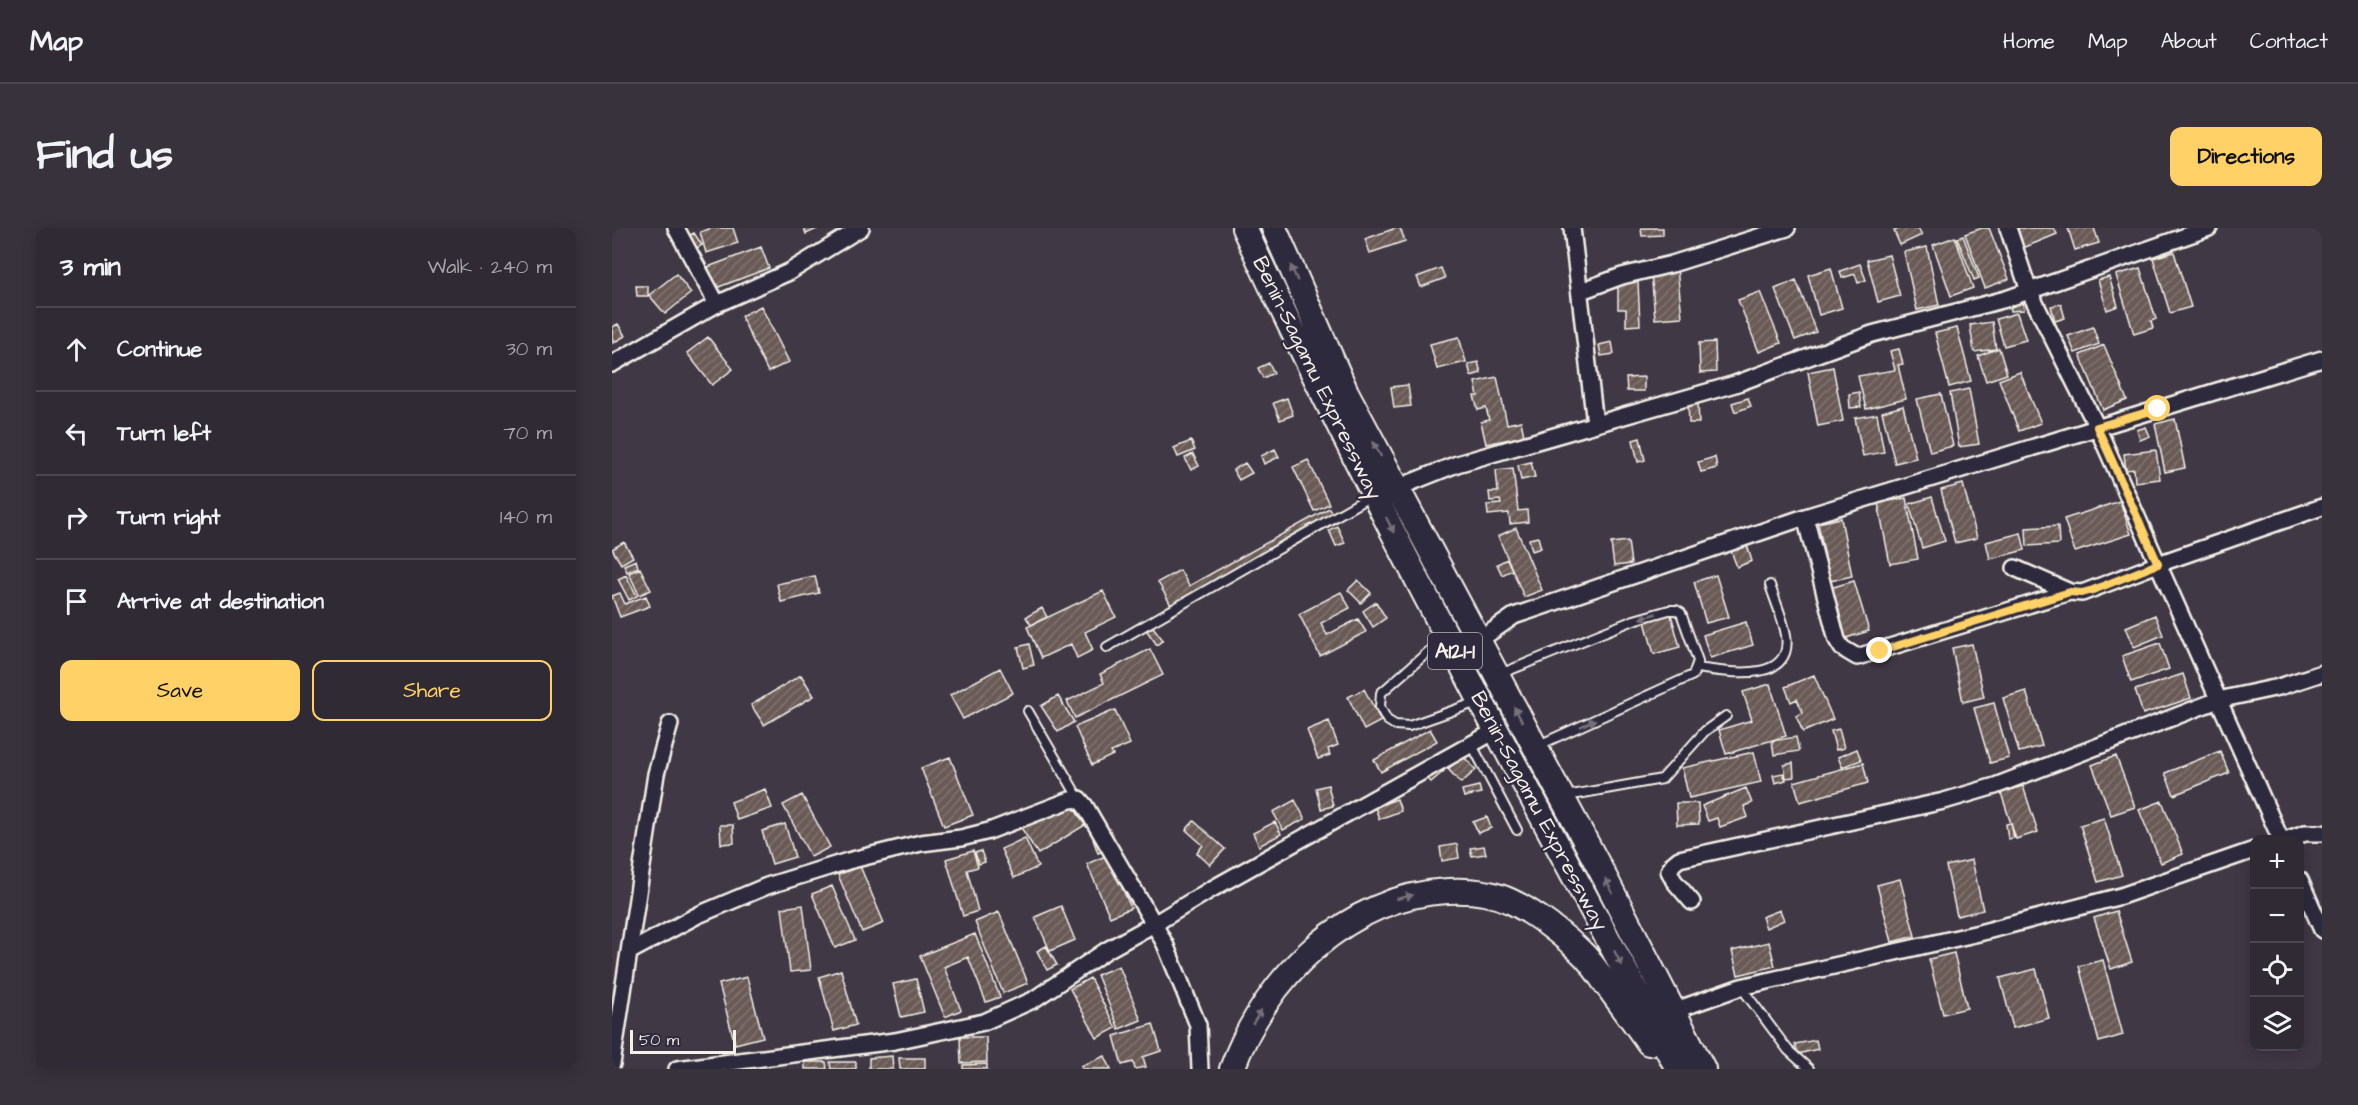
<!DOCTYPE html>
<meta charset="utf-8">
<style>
:root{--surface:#302a34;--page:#38323c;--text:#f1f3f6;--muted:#a8a7ac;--line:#4b464f;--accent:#ffd166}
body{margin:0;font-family:"Architects Daughter",sans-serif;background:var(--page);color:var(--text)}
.controls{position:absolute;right:18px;bottom:18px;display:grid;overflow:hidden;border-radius:12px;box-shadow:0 3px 15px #0003}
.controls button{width:54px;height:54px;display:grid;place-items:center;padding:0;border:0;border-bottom:2px solid var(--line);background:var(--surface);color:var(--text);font:30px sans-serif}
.scale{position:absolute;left:18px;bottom:15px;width:106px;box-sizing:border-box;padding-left:6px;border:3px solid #f4f1e8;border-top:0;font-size:16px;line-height:21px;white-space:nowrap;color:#f4f1e8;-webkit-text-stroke:4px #2f2a3d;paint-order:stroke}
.stop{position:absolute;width:18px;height:18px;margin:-14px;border:4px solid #ffd166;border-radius:50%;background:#fff}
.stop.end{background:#ffd166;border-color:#fff;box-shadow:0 2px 6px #0008}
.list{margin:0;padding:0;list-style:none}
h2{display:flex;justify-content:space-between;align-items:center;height:78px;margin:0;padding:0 24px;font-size:26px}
h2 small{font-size:20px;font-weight:400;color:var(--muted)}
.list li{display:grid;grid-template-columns:39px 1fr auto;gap:18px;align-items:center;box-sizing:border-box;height:84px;padding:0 24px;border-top:2px solid var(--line)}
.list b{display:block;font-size:22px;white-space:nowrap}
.list em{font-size:20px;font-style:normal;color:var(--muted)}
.actions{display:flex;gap:12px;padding:18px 24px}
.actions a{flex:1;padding:14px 0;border:2px solid var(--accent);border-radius:12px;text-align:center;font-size:21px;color:var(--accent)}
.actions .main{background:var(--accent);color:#111}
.icon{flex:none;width:33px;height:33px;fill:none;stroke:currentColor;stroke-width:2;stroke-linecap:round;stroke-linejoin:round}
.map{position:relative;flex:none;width:1710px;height:841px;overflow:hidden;border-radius:12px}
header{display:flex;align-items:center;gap:36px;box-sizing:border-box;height:84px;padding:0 30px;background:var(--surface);border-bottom:2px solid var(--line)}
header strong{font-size:28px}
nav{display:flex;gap:33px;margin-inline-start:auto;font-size:21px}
.intro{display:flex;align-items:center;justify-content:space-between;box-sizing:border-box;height:144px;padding:0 36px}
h1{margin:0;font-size:42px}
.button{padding:15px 27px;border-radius:12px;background:var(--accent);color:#111;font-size:21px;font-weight:700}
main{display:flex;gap:36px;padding:0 36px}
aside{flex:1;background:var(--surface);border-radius:12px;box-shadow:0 3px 15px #0003}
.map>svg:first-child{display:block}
.building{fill:url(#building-hatch);stroke:#f4f1e8;stroke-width:1.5}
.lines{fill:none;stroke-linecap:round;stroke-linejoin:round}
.service-casing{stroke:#f4f1e8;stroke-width:12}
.minor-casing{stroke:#f4f1e8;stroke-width:20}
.trunk-casing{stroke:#f4f1e8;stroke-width:28}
.service{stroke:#2f2a3d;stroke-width:8}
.minor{stroke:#2f2a3d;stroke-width:15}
.trunk{stroke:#2f2a3d;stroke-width:24}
.oneway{fill:#747079}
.route{stroke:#ffd166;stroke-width:8}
.labels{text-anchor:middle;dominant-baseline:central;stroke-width:4.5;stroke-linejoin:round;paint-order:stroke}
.shield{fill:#2f2a3d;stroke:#b9b5b5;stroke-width:1.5}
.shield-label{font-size:21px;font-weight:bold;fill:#f4f1e8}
.street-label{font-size:22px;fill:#f4f1e8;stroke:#2f2a3d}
</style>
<header>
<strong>Map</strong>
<nav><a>Home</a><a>Map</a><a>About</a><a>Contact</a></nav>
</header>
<div class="intro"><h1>Find us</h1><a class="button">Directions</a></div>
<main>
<aside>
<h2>3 min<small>Walk · 240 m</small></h2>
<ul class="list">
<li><svg class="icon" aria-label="ahead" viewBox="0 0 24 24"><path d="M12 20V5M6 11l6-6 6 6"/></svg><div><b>Continue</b></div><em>30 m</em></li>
<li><svg class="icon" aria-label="left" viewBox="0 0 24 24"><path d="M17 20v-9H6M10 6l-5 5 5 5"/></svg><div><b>Turn left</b></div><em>70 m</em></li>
<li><svg class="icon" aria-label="right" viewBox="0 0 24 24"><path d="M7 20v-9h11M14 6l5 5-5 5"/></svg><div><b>Turn right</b></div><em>140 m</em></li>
<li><svg class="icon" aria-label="arrive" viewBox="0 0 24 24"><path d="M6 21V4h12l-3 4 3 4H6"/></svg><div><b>Arrive at destination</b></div></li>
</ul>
<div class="actions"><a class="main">Save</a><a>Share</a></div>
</aside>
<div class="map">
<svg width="1710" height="841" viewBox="0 0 1710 841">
<defs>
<pattern id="building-hatch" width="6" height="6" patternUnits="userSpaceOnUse" patternTransform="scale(1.5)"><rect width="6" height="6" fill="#695a57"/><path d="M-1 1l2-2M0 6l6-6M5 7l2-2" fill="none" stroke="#7f726f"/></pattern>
</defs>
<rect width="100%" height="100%" fill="#403845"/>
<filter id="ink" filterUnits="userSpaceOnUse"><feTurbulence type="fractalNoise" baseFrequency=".0167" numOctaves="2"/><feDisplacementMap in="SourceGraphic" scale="12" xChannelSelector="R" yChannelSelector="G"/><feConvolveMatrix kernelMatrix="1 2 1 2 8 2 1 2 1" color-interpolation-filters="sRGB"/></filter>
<g filter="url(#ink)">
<path class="building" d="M100,0H121L126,15L94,25L88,4Z
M192,0H207L194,6Z
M784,0H788L793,13L758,25L753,11Z
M1029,0H1051V7L1030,8Z
M1288,0H1306L1310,7L1288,17L1282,3Z
M1370,0H1377L1397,51L1373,60L1353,6Z
M1403,0H1442L1445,6L1411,20Z
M1456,0H1482L1487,15L1463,22Z
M82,5L90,17L82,22L74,9Z
M1351,8L1367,50L1362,52L1345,10Z
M1343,9L1361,60L1339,68L1321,17Z
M149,19L157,40L104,60L96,39Z
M1315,19L1327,77L1305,82L1292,24Z
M1562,24L1579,79L1558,85L1541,30Z
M1277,27L1288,68L1266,74L1255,32Z
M1248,36L1254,52L1246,55L1243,46L1230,50L1228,43Z
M829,40L833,50L809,59L805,49Z
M1065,40L1070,89L1043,91L1039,42Z
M1219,40L1230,80L1207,87L1196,47Z
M1528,40L1544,91L1539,93L1541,100L1522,106L1504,47Z
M64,46L79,65L53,86L37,67Z
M1497,49L1506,78L1495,82L1486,52Z
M1184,52L1204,104L1183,112L1163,61Z
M1006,54H1026L1028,97L1014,98V81H1006Z
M24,58H36V68H25Z
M1148,64L1169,115L1147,124L1126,72Z
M1411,72L1412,82L1399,83L1398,74Z
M1449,76L1453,90L1443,93L1439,78Z
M149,78L177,134L156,144L129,88Z
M1405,85L1414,112L1392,118L1384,91Z
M1380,94L1384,121L1362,124L1358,97Z
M6,96L13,108L1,115L0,99Z
M1481,99L1487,116L1463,125L1456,108Z
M1345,100L1359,153L1337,159L1323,105Z
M96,109L121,141L100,157L75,125Z
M847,109L854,134L825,141L818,116Z
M1000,114L1002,126L989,128L987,117Z
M1103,114L1104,144L1088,145L1087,115Z
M1492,117L1515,172L1491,182L1468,127Z
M1387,120L1395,146L1374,153L1366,128Z
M1287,121L1291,136L1286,137L1294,171L1254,181L1246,148L1283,142L1278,123Z
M866,134L869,145L859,148L856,136Z
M657,135L662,145L651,150L646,140Z
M1221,139L1231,193L1206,198L1196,144Z
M1408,144L1429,195L1407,203L1387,152Z
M885,149L895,196L909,193L912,208L874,216L869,194L877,192L874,180L866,182L862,168H866L863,154Z
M1032,149V163H1015L1014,150Z
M796,157L799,178L782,180L779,159Z
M1357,161L1367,216L1347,219L1338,165Z
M1247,164L1249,179L1238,180L1237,166Z
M1329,166L1341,218L1318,224L1305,171Z
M675,170L681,187L668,192L661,175Z
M1136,170L1139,178L1123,184L1120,175Z
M1076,175H1086L1087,195H1077Z
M1291,178L1304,230L1283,235L1270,184Z
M1265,186L1272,224L1251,228L1243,190Z
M1563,191L1573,240L1553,244L1543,196Z
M1534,199L1538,208L1528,212L1525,202Z
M1028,210L1033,232L1026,234L1021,212Z
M579,213L583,222L566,229L562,220Z
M663,221L667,229L652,236L649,228Z
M1544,222L1548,251L1523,254L1522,241L1514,242L1512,226Z
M581,226L587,238L579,242L573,230Z
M1103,229L1105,240L1089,244L1086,234Z
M696,232L717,276L702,283L681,239Z
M919,234L923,249L909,252L906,237Z
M633,235L640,245L627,252L621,242Z
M901,240L906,283L915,282L916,294L898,296L897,285L876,287L875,277L889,276L888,272L878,273L877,264H886L884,242Z
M1351,256L1365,310L1343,315L1329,262Z
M1320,269L1333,313L1310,320L1297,276Z
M1294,270L1306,331L1278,336L1266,275Z
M1508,273L1519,306L1463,324L1452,291Z
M717,280L725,294L578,376L575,371L560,379L546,354L568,342L577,358Z
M1229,290L1240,348L1218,353L1206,295Z
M725,298L733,315L724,318L717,302Z
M1446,298L1447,316L1415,318L1414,300Z
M904,300L930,362L912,369L886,308Z
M1409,305L1413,322L1378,331L1374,314Z
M926,309L929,320L920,323L917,311Z
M1016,313L1019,336L1002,338L999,315Z
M12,314L21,329L9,336L0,321Z
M1135,317L1140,333L1125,339L1119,323Z
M895,331L900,342L890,347L885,336Z
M24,332L26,339L15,344L12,337Z
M28,340L39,362L27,367L17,345Z
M14,347L25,368L17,372L6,351Z
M1104,347L1117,389L1094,395L1082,354Z
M203,348L207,365L169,374L165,356Z
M746,352L759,365L749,375L736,362Z
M1242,353L1257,403L1234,410L1218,360Z
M491,363L504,389L473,404L481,422L465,430L459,416L429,430L415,399Z
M729,364L738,380L709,395L715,407L746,391L754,404L708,428L687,386Z
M8,365L13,376L34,368L38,378L8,389L0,368Z
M764,374L774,390L761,399L751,383Z
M430,380L435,389L419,397L414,389Z
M1058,383L1068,419L1042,426L1032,390Z
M1543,387L1551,407L1522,419L1514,399Z
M1134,394L1141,417L1098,430L1091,407Z
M541,399L551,412L545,417L535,403Z
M1548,415L1557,441L1519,454L1510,428Z
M417,416L422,437L411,440L406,419Z
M1360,416L1372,469L1351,474L1340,420Z
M538,421L551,447L463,490L455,473L492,455L488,446Z
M388,440L401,465L351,491L338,467Z
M1571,446L1579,470L1531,486L1523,462Z
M189,447L202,468L152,497L139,477Z
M1202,447L1221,491L1191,504L1184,488L1191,485L1185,471L1179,474L1173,459Z
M1158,456L1174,508L1114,526L1107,502L1140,492L1131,464Z
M752,461L769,493L752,502L736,469Z
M1414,463L1430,518L1407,524L1391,470Z
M446,468L462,494L446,504L429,478Z
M1382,475L1397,530L1378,535L1362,480Z
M503,482L518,516L499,524L501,527L480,537L463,499Z
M717,493L726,517L716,521L718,527L706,531L695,502Z
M818,501L825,513L769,544L762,532Z
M1227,501L1232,520L1224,522L1219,503Z
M1184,509L1187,523L1162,527L1160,513Z
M1245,521L1249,532L1230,539L1226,529Z
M1608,523L1617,545L1562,567L1553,545Z
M1142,524L1149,554L1077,570L1070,540Z
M851,528L864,542L849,555L836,541Z
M1504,528L1523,579L1499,587L1480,537Z
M338,529L361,587L332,598L309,540Z
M1181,535L1182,549L1174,550L1172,537Z
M1251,535L1256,555L1188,574L1182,554Z
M826,537L832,543L819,554L813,548Z
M1171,545L1174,552L1163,555L1161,547Z
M716,557L721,578L709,581L704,560Z
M867,558L869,565L852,569L850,562Z
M1411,558L1426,604L1404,611L1389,565Z
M1134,560L1140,575L1132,578L1136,589L1108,599L1105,590L1096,593L1090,578Z
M153,561L160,580L125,592L119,574Z
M190,567L218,619L199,629L171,577Z
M455,569L473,597L426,626L408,598Z
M785,571L789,583L767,591L763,579Z
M683,572L693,591L671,602L661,584Z
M1550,573L1571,626L1549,635L1527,582Z
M1064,575H1086L1087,596L1065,597Z
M875,589L879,600L866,605L861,594Z
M1492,590L1510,647L1486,654L1468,597Z
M582,593L613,621L598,637L585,625L591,617L574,602Z
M663,594L669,606L647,618L641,605Z
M1399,595L1402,610L1396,611L1394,596Z
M173,596L183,629L160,636L150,603Z
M108,597H121L122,615L109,616Z
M489,607L495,622L486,625L481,611Z
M413,610L426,639L402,650L389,621Z
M845,616L847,630L830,633L828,619Z
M872,618L874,626L860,628L858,620Z
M361,623L366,639L355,642L366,683L351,688L334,631Z
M369,623L373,634L367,636L363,625Z
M496,627L519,680L498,689L475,636Z
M1360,632L1371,682L1345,688L1334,638Z
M248,638L272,695L250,704L226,647Z
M1288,651L1303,708L1280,714L1265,657Z
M220,658L243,712L223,720L200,666Z
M191,677L199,742L178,744L170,680Z
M449,678L463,712L438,723L423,689Z
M1168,682L1172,692L1154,700L1150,689Z
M1504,683L1520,734L1499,741L1482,690Z
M387,684L416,755L391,765L363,694Z
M363,706L388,769L374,774L356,729L332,739L349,782L333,789L308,728Z
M1157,714L1163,738L1126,747L1120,723Z
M434,718L445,737L435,742L425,723Z
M1342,725L1355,780L1331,786L1317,731Z
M1491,732L1511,807L1487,814L1467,738Z
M507,738L529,792L507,801L485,747Z
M1424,741L1437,790L1401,800L1388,750Z
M229,742L244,797L222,803L207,749Z
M135,749L151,809L123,816L107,756Z
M478,750L504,800L485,810L458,761Z
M304,751L312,784L289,789L281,756Z
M541,796L549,823L531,829L534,839L523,841L521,834L510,837L502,808Z
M348,809H374L375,834L349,835Z
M1204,812L1206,821L1186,826L1183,816Z
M280,828L281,841H257V830Z
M493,828L499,841H470L469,838Z
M287,830H313V841H288Z
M193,834H214L215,841H193Z
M218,834H244V841H219Z
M375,836V841H351V837Z"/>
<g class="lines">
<defs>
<path id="service" d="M832,410L769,465L768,479L775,492L783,497L797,498L865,474
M495,419L759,268
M1085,440C1113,444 1182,457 1174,407C1171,390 1163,373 1158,357
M888,446L1022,392L1057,382H1064L1069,385L1086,433L1081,447L927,517
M416,483L467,571
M860,517L905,602
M954,568L1050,551L1093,503L1114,488
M1129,759L1176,822L1197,841"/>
<path id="minor" d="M64,0L105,76
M960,0L983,196
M1396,0L1417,63L1485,199L1669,612
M969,63L1010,48L1060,36L1175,0
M0,136L105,76L177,44L249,0
M785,260L845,236L1123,156L1260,106L1394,71L1597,0
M1193,289L1225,412L1230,420L1245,429L1458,364
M1403,340L1458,364L1470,365L1546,336L1710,279
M866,413L902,388L1193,289L1710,131
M1673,612L1693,605H1710
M1688,652L1710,702
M1080,674L1062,653L1057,643L1061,636L1067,631L1332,573L1383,558L1606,472L1667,459L1710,445
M17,724L86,687L155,658L236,633L309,615L349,610L377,603L458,572L467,571L473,578L542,696L495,722L421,772L372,794L283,813L65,841
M1061,783L1129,759L1367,705L1509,668L1642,622
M0,836L44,546L58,496
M588,841L586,797L553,716L542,696L598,662L883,503"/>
<path id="trunk" d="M632,0C765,286 916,563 1066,841
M662,0L734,164L993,650L1091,841
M620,841C653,750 735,668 836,663C857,662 879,664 898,673C922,684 953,708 972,727C980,735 987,746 994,756C1008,775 1023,795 1037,815"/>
</defs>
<use href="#service" class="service-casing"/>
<use href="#minor" class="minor-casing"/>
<use href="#trunk" class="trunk-casing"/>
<use href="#service" class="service"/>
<use href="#minor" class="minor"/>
<use href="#trunk" class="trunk"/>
</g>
<defs><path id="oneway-solid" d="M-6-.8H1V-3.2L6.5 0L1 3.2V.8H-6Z" transform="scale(1.5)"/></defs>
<g class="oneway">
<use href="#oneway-solid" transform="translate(682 45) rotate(-114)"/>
<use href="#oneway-solid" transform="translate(765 221) rotate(-118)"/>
<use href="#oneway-solid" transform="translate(778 297) rotate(63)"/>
<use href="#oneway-solid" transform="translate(1036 388) rotate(164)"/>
<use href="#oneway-solid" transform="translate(906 486) rotate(-118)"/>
<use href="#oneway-solid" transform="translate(976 495) rotate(-25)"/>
<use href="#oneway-solid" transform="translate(997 658) rotate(-117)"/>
<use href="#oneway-solid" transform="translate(793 669) rotate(-13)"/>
<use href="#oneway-solid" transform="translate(1006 730) rotate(62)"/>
<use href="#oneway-solid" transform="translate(645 789) rotate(-58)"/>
</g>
</g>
<g class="lines" filter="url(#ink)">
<path class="route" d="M1268,423L1458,364L1470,365L1481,362L1546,336L1485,199L1546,181"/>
</g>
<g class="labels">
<rect class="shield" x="816" y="405" width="54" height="36" rx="4.5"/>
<g class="shield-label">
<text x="843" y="423">A121-1</text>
</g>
<g class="street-label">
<text transform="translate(705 150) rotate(64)">Benin-Sagamu Expressway</text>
<text transform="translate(927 583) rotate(62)">Benin-Sagamu Expressway</text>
</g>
</g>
</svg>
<div class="controls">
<button>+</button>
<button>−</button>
<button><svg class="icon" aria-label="locate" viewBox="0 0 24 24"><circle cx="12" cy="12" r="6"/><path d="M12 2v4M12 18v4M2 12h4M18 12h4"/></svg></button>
<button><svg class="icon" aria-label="layers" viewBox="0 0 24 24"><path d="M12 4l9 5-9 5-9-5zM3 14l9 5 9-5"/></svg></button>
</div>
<div class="scale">50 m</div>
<div class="stop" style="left:1546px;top:181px"></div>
<div class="stop end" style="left:1268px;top:423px"></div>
</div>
</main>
